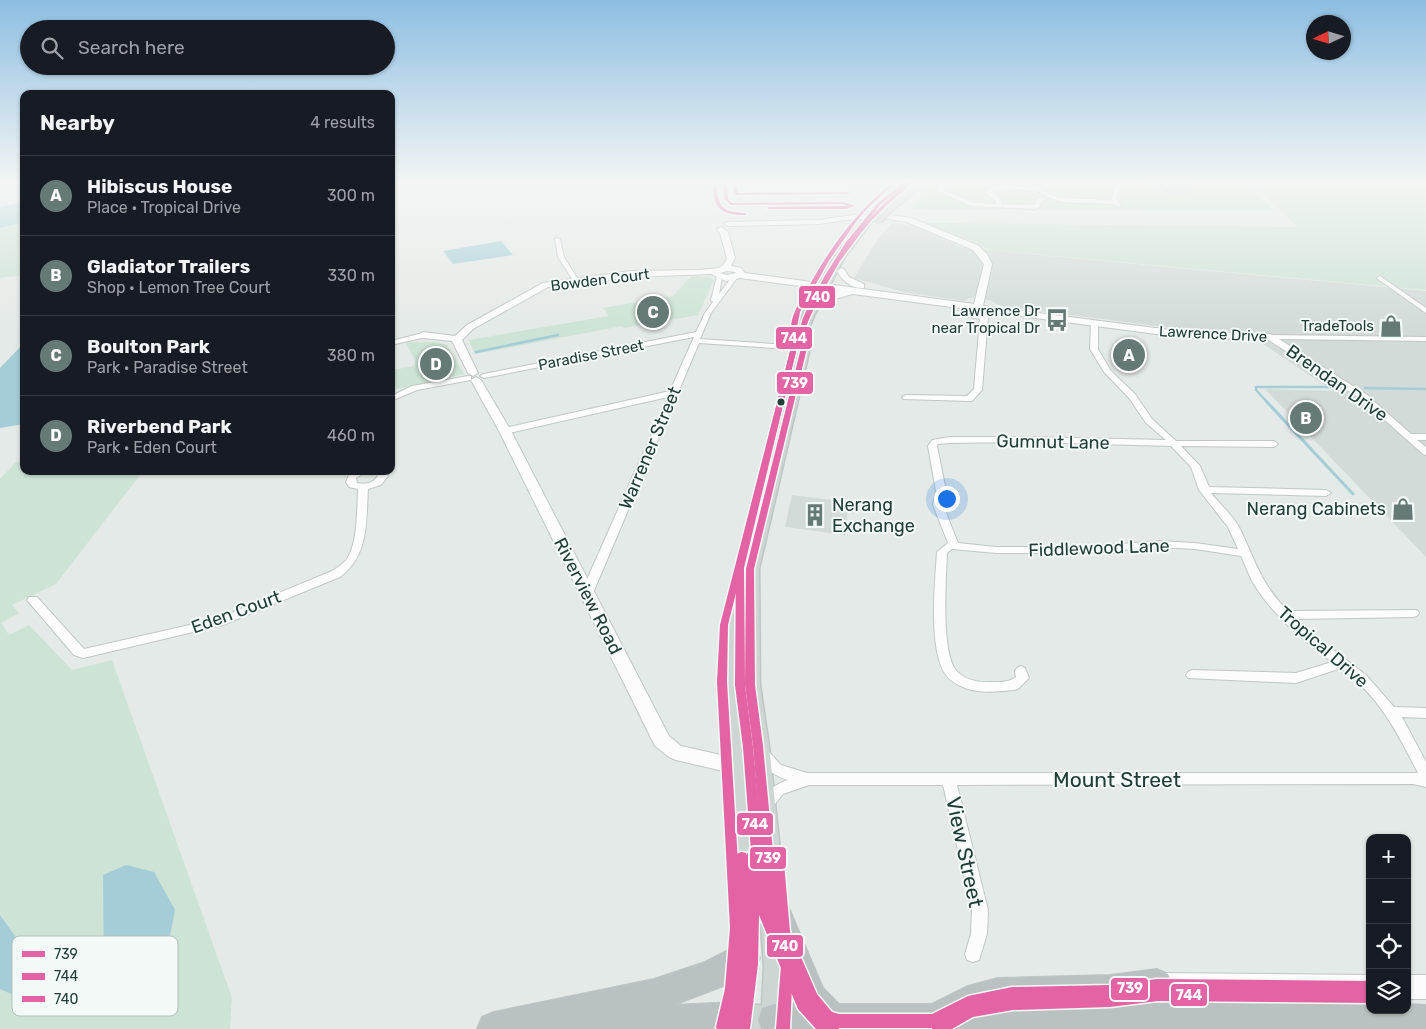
<!DOCTYPE html>
<meta charset="utf-8">
<style>
:root{--surface:#171b24;--page:#20242c;--text:#f1f3f6;--muted:#9ea1a6;--line:#363941;--accent:#667a75}
body{margin:0;font-family:Rubik,sans-serif;background:var(--page);color:var(--text)}
.controls{position:absolute;right:15px;bottom:15px;display:grid;overflow:hidden;border-radius:10px;box-shadow:0 1px 4px #0004}
.controls button{width:45px;height:45px;display:grid;place-items:center;padding:0;border:0;border-bottom:1px solid var(--line);background:var(--surface);color:var(--text);font:25px sans-serif}
.compass{position:absolute;left:1306px;top:15px;width:45px;height:45px;border-radius:50%;background:var(--surface);box-shadow:0 1px 4px #0004;rotate:266deg}
.you{position:absolute;left:946px;top:498px;width:18px;height:18px;margin:-12px;border:4px solid #fff;border-radius:50%;background:#1a73e8;box-shadow:0 0 0 8px #1a73e833}
.badge{display:grid;place-items:center;width:32px;height:32px;border-radius:50%;background:var(--accent);color:#fff;font-size:16px;font-weight:700}
.pin{position:absolute;translate:-50% -50%;border:2px solid #fff;box-shadow:0 1px 5px #0006}
.list{margin:0;padding:0;list-style:none}
h2{display:flex;justify-content:space-between;align-items:center;height:65px;margin:0;padding:0 20px;font-size:21px}
h2 small{font-size:16px;font-weight:400;color:var(--muted)}
.list li{display:grid;grid-template-columns:32px 1fr auto;gap:15px;align-items:center;box-sizing:border-box;height:80px;padding:0 20px;border-top:1px solid var(--line)}
.list b{display:block;font-size:19px;white-space:nowrap}
.list p{margin:0;font-size:16px;white-space:nowrap;color:var(--muted)}
.list em{font-size:16px;font-style:normal;color:var(--muted)}
.icon{flex:none;width:28px;height:28px;fill:none;stroke:currentColor;stroke-width:2;stroke-linecap:round;stroke-linejoin:round}
.map{position:relative;flex:none;width:1426px;height:1029px;overflow:hidden}
.search{position:absolute;background:var(--surface);box-shadow:0 1px 4px #0004;left:20px;top:20px;width:375px;height:55px;display:flex;align-items:center;gap:12px;box-sizing:border-box;padding:0 18px;border-radius:28px;color:var(--muted);font-size:19px}
.panel{position:absolute;background:var(--surface);box-shadow:0 1px 4px #0004;left:20px;top:90px;width:375px;height:385px;border-radius:10px}
.map>svg:first-child{display:block}
.built{fill:#d2dbd8}
.green{fill:#cde3d5}
.water{fill:#a4cdd8}
.lines{fill:none;stroke-linecap:round;stroke-linejoin:round}
.stream-far1{stroke:#a4cdd8;stroke-width:2.5}
.stream{stroke:#a4cdd8;stroke-width:3}
.street-casing{stroke:#c1c7c5;stroke-width:2}
.secondary-casing{stroke:#c0c7c5;stroke-width:2}
.primary-casing{stroke:#bdc6c3;stroke-width:3}
.highway-casing{stroke:#bdc6c3;stroke-width:2}
.street{fill:#fbfcfb;fill-rule:evenodd}
.secondary{fill:#fbfcfb;fill-rule:evenodd}
.primary{fill:#ced6d4;fill-rule:evenodd}
.highway{fill:#bac2c1;fill-rule:evenodd}
.primary-bridge-casing{stroke:#bdc6c3;stroke-width:11;stroke-linecap:butt}
.primary-bridge{stroke:#ced6d4;stroke-width:9}
.bus-1-casing{stroke:#f2f9f6;stroke-width:3}
.bus-2-casing{stroke:#f2f9f6;stroke-width:3}
.bus-3-casing{stroke:#f2f9f6;stroke-width:3}
.bus-1{fill:#e463a4;fill-rule:evenodd}
.bus-2{fill:#e463a4;fill-rule:evenodd}
.bus-3{fill:#e463a4;fill-rule:evenodd}
.bus-dot{fill:#223d38;stroke:#f2f9f6;stroke-width:2}
.labels{text-anchor:middle;dominant-baseline:central;stroke-width:4;stroke-linejoin:round;paint-order:stroke}
.far-street-label{font-size:15px;fill:#223d38;stroke:#f2f9f6}
.far-poi-label{font-size:15px;fill:#223d38;stroke:#f2f9f6;text-anchor:end}
.street-label{font-size:18px;fill:#223d38;stroke:#f2f9f6}
.poi-label{font-size:18px;fill:#223d38;stroke:#f2f9f6;text-anchor:start}
.near-street-label{font-size:21px;fill:#223d38;stroke:#f2f9f6}
.key{fill:#f2f9f6;stroke:#b4c1bd;stroke-width:1}
.key-label{font-size:14px;fill:#223d38}
.line-badge{stroke:#f2f9f6;stroke-width:2}
.badge-label{font-size:14px;text-anchor:middle;font-weight:bold;fill:#fff}
</style>
<div class="map">
<svg width="1426" height="1029" viewBox="0 0 1426 1029">
<rect width="100%" height="100%" fill="#e4eae7"/>
<path class="built" d="M892,223L913,226L963,248L1426,291V557L1265,389L1333,391L1244,331L1188,330L1001,306L990,300L969,298L964,301L904,292L854,278L877,240Z
M792,495L849,502L845,535L785,527Z"/>
<path class="green" d="M936,182H1243L1273,210L912,209L925,189Z
M1250,182H1426V290L989,250L974,242L927,223L1298,227Z
M24,222V275L0,278V228Z
M691,276L710,277L714,280L698,315L624,328L622,326L475,354L469,340L609,316L603,308L673,296Z
M416,342H433L447,345L464,374L397,389L391,377V370L415,366V360L406,343Z
M24,461V471H143L56,584L12,605L19,613L1,623L9,635L29,625L72,670L112,660L232,998L230,1029H0V479L16,462Z"/>
<path class="water" d="M1150,182H1187L1195,189C1181,198 1161,194 1150,182Z
M24,202V222L0,228V207Z
M501,241L513,255L453,264L443,251Z
M24,343V424L0,428V368Z
M126,865L154,872L175,910L165,961L131,975L104,967L103,875Z
M0,915L25,950L22,999L0,989Z"/>
<g class="lines">
<path class="stream-far1" d="M476,352L558,335
M1365,388L1426,389
M1267,402L1256,390V387H1335"/>
<path class="stream" d="M1266,401L1353,494"/>
<defs>
<path id="street" d="M951,182H958L942,189L971,202L996,204V201L984,192L1003,184L1000,182H1007L1019,187L1038,188L1050,195L1062,198L1111,200L1115,186V182H1120L1121,186L1116,199L1122,206L1117,207L1114,204C1097,203 1080,204 1063,202C1051,200 1043,192 1034,190C1024,188 1000,190 991,192L1001,199V204L1034,205L1037,199L1043,197L1046,199L1041,201L1040,206L1035,209L970,206L936,190L939,186Z
M555,238L560,239L564,257L579,281L578,282H574L558,257Z
M717,276L722,277L719,294L732,277L737,278L711,313L700,339L804,346L808,348L804,350L699,343L593,593L591,596H583L581,593L668,397L505,434L501,431L505,428L670,391L694,337L484,378L480,376L484,374L696,332L705,313L713,302L711,300Z
M1380,276L1426,308V313L1378,279L1377,278Z
M957,311L984,315L988,317L982,390L972,401H969L903,399L902,397L906,395L967,396L974,389L980,319L955,314L954,313Z
M1091,321L1098,323V349L1111,371L1135,394L1152,419L1176,441H1274L1278,444L1274,447L1181,446L1200,466L1209,487L1326,490L1331,493L1326,496L1211,493C1220,504 1232,515 1239,527C1255,559 1261,585 1288,611L1417,610L1419,613L1417,616L1413,617L1297,619L1316,637L1366,675L1394,707L1426,708V718L1402,717L1426,762V787L1413,784L957,785L988,910L987,934L979,960L973,962L967,960L965,954L971,934L972,910L943,785H809L783,794L772,808L767,810L762,808L760,804C767,790 774,785 788,780C774,775 763,769 756,755L758,751L763,749L768,751L781,765L807,773H1418C1396,730 1380,698 1341,668L1296,683L1188,678L1186,675L1188,672L1192,670L1296,673L1332,662C1302,639 1271,614 1252,581C1248,573 1245,564 1241,556L1195,549L1160,547L1081,553H996L952,549L947,553C946,580 941,647 955,669C962,679 976,682 987,682C996,682 1009,683 1016,677L1015,671L1017,668L1021,666L1025,668L1029,678L1019,688L1015,690C998,691 981,694 965,688C958,685 950,681 946,675C928,650 935,582 937,552L948,543L933,505L936,491L928,446L932,440L950,437H1027L1166,440L1146,423L1129,398L1104,372L1090,349ZM1027,442L1171,446L1191,467L1199,490L1228,527L1238,549L1195,543L1160,541L1081,547H996L958,543L943,505L946,491L937,446L938,444L950,443Z
M423,333L427,335L426,337L391,345V341Z
M1267,335L1426,337V341L1279,339L1367,395L1411,434H1426V440H1417L1426,447V455L1423,454L1361,399L1267,339Z
M468,376H471V380L417,390L391,401V396L412,386Z
M355,471H367L356,478L357,483C366,485 373,483 378,476L374,471H384L388,476L381,485L368,489C366,521 369,556 340,577L223,625L83,658L74,655L27,600L29,597H37L84,649L216,619L332,571C337,568 343,564 347,559C358,542 357,509 358,489L349,487L346,482L349,475Z"/>
<path id="secondary" d="M722,182H732L733,198H723Z
M854,215H889L912,218L979,246L987,254L992,264L983,306L1179,331L1270,334L1275,337L1270,340L1179,337L853,294L828,301L823,298L838,291L740,278L726,281L711,274L631,277L548,287L473,329L462,340L478,373L473,376L468,373L452,341L423,338L418,335L423,332L455,336L467,325L543,283L631,271L699,270L719,268L724,264L727,258L720,233L717,229L721,227L728,232L735,258L731,266L741,268L745,273L974,304L984,264L973,250L907,222L889,219H854L819,224L728,226L724,224L728,222L819,220ZM727,271L735,272L736,273L727,275L720,273Z
M841,268L844,269L849,277L864,284V288C852,289 842,281 837,271Z
M476,377L481,380L511,431L669,736L681,746L743,760L745,766L743,772L736,774L676,760L669,757L655,746L499,431L471,380Z
M1157,973L1370,975V999L1157,997L1149,993L1145,985L1149,977Z
M1407,975H1426V999H1407Z"/>
<path id="primary" d="M918,182H927L889,213H883V209Z
M868,217L873,220L844,258L816,312L810,325V348L759,569L760,685L769,746L792,965L787,1029H719L726,993L731,919L722,699C722,663 724,628 734,593L737,589L741,587V569L798,348V325L804,312L834,257L865,218ZM744,720L764,965L762,1005H752C767,911 749,814 744,720Z"/>
<path id="highway" d="M772,890L783,894L823,988L839,1004H932L968,986L998,978L1110,975L1157,969L1168,974L1173,985L1168,996L1158,1000L1363,1002H1370V1010H1407V1004L1426,1005V1029H761L758,1020L762,1008L774,1004H798L757,904L761,894Z
M744,942L755,947L760,958L755,969L726,985L674,1005L735,1002L747,1006L751,1018L747,1029H477L482,1017L494,1012L654,979L705,962Z"/>
</defs>
<use href="#street" class="street-casing"/>
<use href="#secondary" class="secondary-casing"/>
<use href="#primary" class="primary-casing"/>
<use href="#highway" class="highway-casing"/>
<use href="#street" class="street"/>
<use href="#secondary" class="secondary"/>
<use href="#primary" class="primary"/>
<use href="#highway" class="highway"/>
<defs>
<path id="primary-bridge" d="M878,220L886,211"/>
</defs>
<use href="#primary-bridge" class="primary-bridge-casing"/>
<use href="#primary-bridge" class="primary-bridge"/>
<defs>
<path id="bus-1" d="M723,182H727L728,199L732,203L843,202L855,206L846,209H768V207L849,206L843,204L731,205L724,199Z
M909,182H914L885,207L872,220L861,233L840,261L815,305L809,317L806,328L807,348L754,569L755,685L763,746L778,904L817,994L832,1012L839,1014H932L968,996L1012,987L1110,985L1157,979L1370,981V993L1157,991L1110,997L1012,999L970,1008L933,1028H839L823,1022L807,1004L766,904L753,746L745,685L746,569L801,348C801,339 800,330 802,321C806,309 814,298 820,287C843,246 872,211 909,182Z
M742,852L746,853C750,863 749,877 749,888C750,935 747,982 740,1029H726C736,972 738,915 736,857L738,853Z"/>
<path id="bus-2" d="M714,182L717,183C718,205 720,212 744,213L746,214L745,215C722,216 710,206 714,182Z
M893,182H897L870,206L859,218L830,259L800,312L797,327V347L744,568L745,685L753,747L768,907L808,999L826,1019L837,1024L839,1029H816L798,1009L759,915L758,964L750,1029H736C746,971 748,914 746,856L748,852L751,851L743,747L735,685L736,568L791,347C791,338 790,329 792,320C795,308 803,297 809,286C831,246 857,211 893,182Z
M1158,989L1370,991V1003L1158,1001L1110,1007L1013,1010L973,1017L952,1029H932L934,1024L971,1004L1013,996L1110,995Z"/>
<path id="bus-3" d="M733,182H737L738,193L848,192L850,193L848,194L736,195L734,194Z
M904,182H909L880,205L850,244L828,277L798,344L728,625L727,682L742,928L737,989L730,1027L729,1029H717L716,1027L725,989L730,928L717,682L720,625L792,344L824,277L846,242L878,203Z
M778,858L782,859L784,863L793,966L790,1029H776L781,966L772,863L774,859Z"/>
</defs>
<use href="#bus-1" class="bus-1-casing"/>
<use href="#bus-2" class="bus-2-casing"/>
<use href="#bus-3" class="bus-3-casing"/>
<use href="#bus-1" class="bus-1"/>
<use href="#bus-2" class="bus-2"/>
<use href="#bus-3" class="bus-3"/>
</g>
<linearGradient id="sky" x2="0" y2="1"><stop stop-color="#8dbee2"/><stop offset="0.56" stop-color="#f3f6f4"/><stop offset="1" stop-color="#f3f6f4" stop-opacity="0"/></linearGradient>
<rect width="1426" height="326" fill="url(#sky)"/>
<defs>
<symbol id="bus-bare" viewBox="-9 -9 18 18"><path d="M-5-6H5V4H4V6H2V4H-2V6H-4V4H-5ZM-3.5-4V0h7V-4ZM-3.5 1.2v1.5H-2V1.2ZM2 1.2v1.5H3.5V1.2Z" fill="#667a75" stroke="#f2f9f6" stroke-width="2.5" paint-order="stroke"/></symbol>
<symbol id="shop-bare" viewBox="-9 -9 18 18"><path d="M-5-2.5h2.3a2.7 3.5 0 0 1 5.4 0H5L5.5 6h-11ZM-1.5-2.5h3a1.5 2.3 0 0 0-3 0Z" fill="#667a75" stroke="#f2f9f6" stroke-width="2.5" paint-order="stroke"/></symbol>
<symbol id="building-bare" viewBox="-9 -9 18 18"><path d="M-4-6H4V6H1V3H-1V6H-4ZM-2.5-4.3h1.7v1.8h-1.7ZM.8-4.3h1.7v1.8H.8ZM-2.5-1h1.7V.8h-1.7ZM.8-1h1.7V.8H.8Z" fill="#667a75" stroke="#f2f9f6" stroke-width="2.5" paint-order="stroke"/></symbol>
</defs>
<g fill-rule="evenodd">
<use href="#bus-bare" x="1041" y="304" width="32" height="32"/>
<use href="#shop-bare" x="1375" y="310" width="32" height="32"/>
<use href="#shop-bare" x="1387" y="493" width="32" height="32"/>
<use href="#building-bare" x="799" y="499" width="32" height="32"/>
</g>
<circle class="bus-dot" cx="781" cy="402" r="4.5"/>
<g class="labels">
<g class="far-street-label">
<text transform="translate(600 280) rotate(-7)">Bowden Court</text>
<text transform="translate(1213 334) rotate(3)">Lawrence Drive</text>
<text transform="translate(591 355) rotate(-11)">Paradise Street</text>
</g>
<g class="far-poi-label">
<text x="1040" y="311">Lawrence Dr<tspan x="1040" dy="17">near Tropical Dr</tspan></text>
<text x="1374" y="326">TradeTools</text>
</g>
<g class="street-label">
<text transform="translate(1337 383) rotate(35)">Brendan Drive</text>
<text transform="translate(1053 442) rotate(1)">Gumnut Lane</text>
<text transform="translate(650 448) rotate(-67)">Warrener Street</text>
<text transform="translate(1099 548) rotate(-2)">Fiddlewood Lane</text>
<text transform="translate(588 596) rotate(63)">Riverview Road</text>
<text transform="translate(236 612) rotate(-20)">Eden Court</text>
<text transform="translate(1323 647) rotate(41)">Tropical Drive</text>
</g>
<g class="poi-label">
<text x="832" y="505">Nerang<tspan x="832" dy="21">Exchange</tspan></text>
<text x="1386" y="509" text-anchor="end">Nerang Cabinets</text>
</g>
<g class="near-street-label">
<text x="1117" y="779">Mount Street</text>
<text transform="translate(965 852) rotate(78)">View Street</text>
</g>
</g>
<rect x="12" y="936" width="166" height="80" rx="8" class="key"/>
<rect x="22" y="951" width="23" height="6" fill="#e463a4"/>
<rect x="22" y="973" width="23" height="7" fill="#e463a4"/>
<rect x="22" y="996" width="23" height="6" fill="#e463a4"/>
<g class="key-label">
<text x="54" y="959">739</text>
<text x="54" y="981">744</text>
<text x="54" y="1004">740</text>
</g>
<g class="line-badge">
<rect x="798" y="285" width="38" height="24" rx="5" fill="#e463a4"/>
<rect x="775" y="326" width="38" height="24" rx="5" fill="#e463a4"/>
<rect x="776" y="371" width="38" height="24" rx="5" fill="#e463a4"/>
<rect x="736" y="812" width="38" height="24" rx="5" fill="#e463a4"/>
<rect x="749" y="846" width="38" height="24" rx="5" fill="#e463a4"/>
<rect x="766" y="934" width="38" height="24" rx="5" fill="#e463a4"/>
<rect x="1110" y="977" width="39" height="24" rx="5" fill="#e463a4"/>
<rect x="1170" y="983" width="38" height="24" rx="5" fill="#e463a4"/>
</g>
<g class="badge-label">
<text x="817" y="302">740</text>
<text x="794" y="343">744</text>
<text x="795" y="388">739</text>
<text x="755" y="829">744</text>
<text x="768" y="863">739</text>
<text x="785" y="951">740</text>
<text x="1130" y="993">739</text>
<text x="1189" y="1000">744</text>
</g>
</svg>
<div class="controls">
<button>+</button>
<button>−</button>
<button><svg class="icon" aria-label="locate" viewBox="0 0 24 24"><circle cx="12" cy="12" r="6"/><path d="M12 2v4M12 18v4M2 12h4M18 12h4"/></svg></button>
<button><svg class="icon" aria-label="layers" viewBox="0 0 24 24"><path d="M12 4l9 5-9 5-9-5zM3 14l9 5 9-5"/></svg></button>
</div>
<svg class="compass" viewBox="-18 -18 36 36"><path d="M0-13l5 13h-10z" fill="#e53935"/><path d="M0 13l5-13h-10z" fill="#9ea1a6"/></svg>
<div class="you"></div>
<div class="pin badge" style="left:1129px;top:355px">A</div>
<div class="pin badge" style="left:1306px;top:418px">B</div>
<div class="pin badge" style="left:653px;top:312px">C</div>
<div class="pin badge" style="left:436px;top:364px">D</div>
<div class="search"><svg class="icon" aria-label="search" viewBox="0 0 24 24"><circle cx="10" cy="10" r="6"/><path d="M15 15l6 6"/></svg>Search here</div>
<section class="panel">
<h2>Nearby<small>4 results</small></h2>
<ul class="list">
<li><span class="badge">A</span><div><b>Hibiscus House</b><p>Place · Tropical Drive</p></div><em>300 m</em></li>
<li><span class="badge">B</span><div><b>Gladiator Trailers</b><p>Shop · Lemon Tree Court</p></div><em>330 m</em></li>
<li><span class="badge">C</span><div><b>Boulton Park</b><p>Park · Paradise Street</p></div><em>380 m</em></li>
<li><span class="badge">D</span><div><b>Riverbend Park</b><p>Park · Eden Court</p></div><em>460 m</em></li>
</ul>
</section>
</div>
